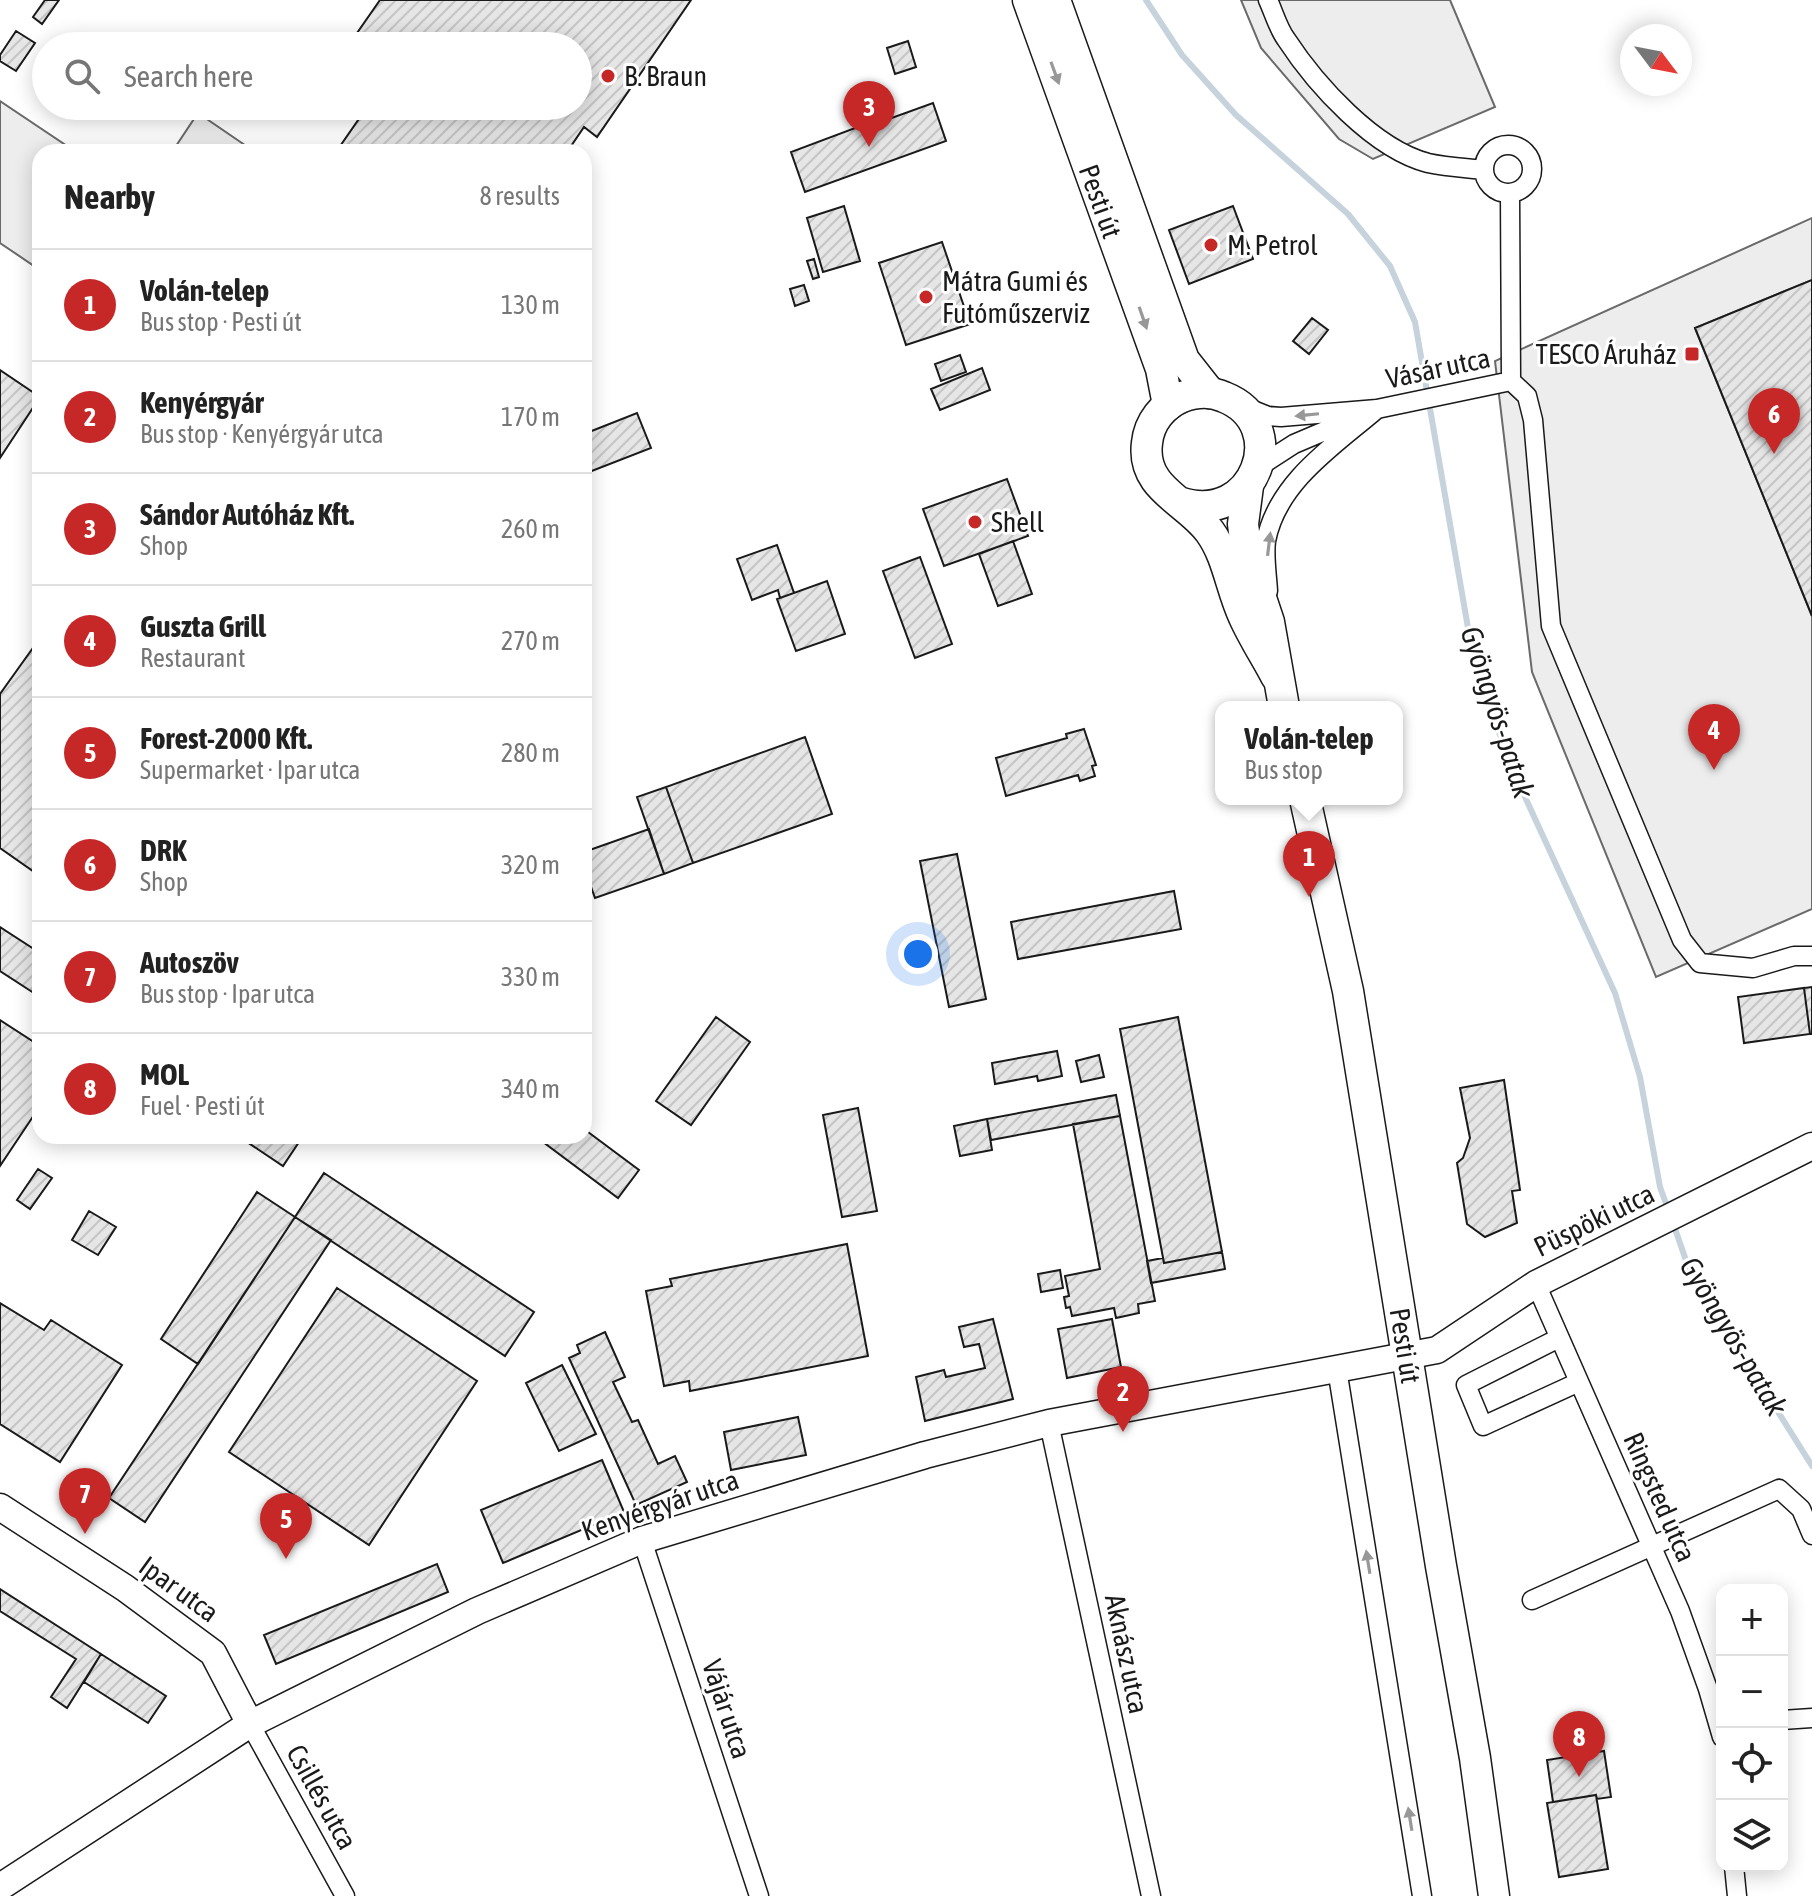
<!DOCTYPE html>
<meta charset="utf-8">
<style>
:root{--surface:#fff;--page:#f2f2f2;--text:#222;--muted:#767676;--line:#e0e0e0;--accent:#c62828}
body{margin:0;font-family:"Asap Condensed",sans-serif;background:var(--page);color:var(--text)}
.controls{position:absolute;right:24px;bottom:24px;display:grid;overflow:hidden;border-radius:16px;box-shadow:0 4px 20px #0003}
.controls button{width:72px;height:72px;display:grid;place-items:center;padding:0;border:0;border-bottom:2px solid var(--line);background:var(--surface);color:var(--text);font:40px sans-serif}
.compass{position:absolute;left:1620px;top:24px;width:72px;height:72px;border-radius:50%;background:var(--surface);box-shadow:0 4px 20px #0003;rotate:122deg}
.you{position:absolute;left:918px;top:954px;width:28px;height:28px;margin:-20px;border:6px solid #fff;border-radius:50%;background:#1a73e8;box-shadow:0 0 0 12px #1a73e833}
.badge{display:grid;place-items:center;width:52px;height:52px;border-radius:50%;background:var(--accent);color:#fff;font-size:26px;font-weight:700}
.pin{position:absolute;translate:-50% -66px;filter:drop-shadow(0 2px 4px #0008)}
.pin::after{content:'';position:absolute;top:42px;width:28px;height:24px;background:inherit;clip-path:polygon(0 0,100% 0,50% 100%)}
.popup{position:absolute;left:1215px;top:701px;width:188px;height:104px;box-sizing:border-box;display:grid;place-content:center;border-radius:16px;background:var(--surface);filter:drop-shadow(0 2px 6px #0005);font-size:26px;white-space:nowrap;color:var(--muted)}
.popup b{font-size:30px;color:var(--text)}
.popup::after{content:'';position:absolute;left:50%;top:100%;margin-left:-16px;border:16px solid transparent;border-top-color:var(--surface)}
.list{margin:0;padding:0;list-style:none}
h2{display:flex;justify-content:space-between;align-items:center;height:104px;margin:0;padding:0 32px;font-size:34px}
h2 small{font-size:26px;font-weight:400;color:var(--muted)}
.list li{display:grid;grid-template-columns:52px 1fr auto;gap:24px;align-items:center;box-sizing:border-box;height:112px;padding:0 32px;border-top:2px solid var(--line)}
.list b{display:block;font-size:30px;white-space:nowrap}
.list p{margin:0;font-size:26px;white-space:nowrap;color:var(--muted)}
.list em{font-size:26px;font-style:normal;color:var(--muted)}
.icon{flex:none;width:44px;height:44px;fill:none;stroke:currentColor;stroke-width:2;stroke-linecap:round;stroke-linejoin:round}
.map{position:relative;flex:none;width:1812px;height:1896px;overflow:hidden}
.search{position:absolute;background:var(--surface);box-shadow:0 4px 20px #0003;left:32px;top:32px;width:560px;height:88px;display:flex;align-items:center;gap:20px;box-sizing:border-box;padding:0 28px;border-radius:44px;color:var(--muted);font-size:30px}
.panel{position:absolute;background:var(--surface);box-shadow:0 4px 20px #0003;left:32px;top:144px;width:560px;height:1000px;border-radius:24px}
.map>svg:first-child{display:block}
.parking{fill:#ededed;stroke:#6a6a6a;stroke-width:2}
.lines{fill:none;stroke-linecap:round;stroke-linejoin:round}
.stream{stroke:#c6d2dc;stroke-width:6}
.building{fill:url(#building-hatch);stroke:#1a1a1a;stroke-width:2}
.street-casing{stroke:#1a1a1a;stroke-width:21}
.secondary-casing{stroke:#1a1a1a;stroke-width:29}
.primary-casing{stroke:#1a1a1a;stroke-width:33}
.street{stroke:#fff;stroke-width:18}
.secondary{stroke:#fff;stroke-width:26}
.primary{stroke:#fff;stroke-width:30}
.oneway{fill:#989898}
.poi-dot{fill:#c62828;stroke:#fff;stroke-width:3}
.labels{text-anchor:middle;dominant-baseline:central;stroke-width:6;stroke-linejoin:round;paint-order:stroke}
.poi-label{font-size:28px;fill:#1a1a1a;stroke:#fff;text-anchor:start}
.street-label{font-size:28px;fill:#1a1a1a;stroke:#fff}
.water-label{font-size:30px;font-style:italic;fill:#1a1a1a;stroke:#fff}
</style>
<div class="map">
<svg width="1812" height="1896" viewBox="0 0 1812 1896">
<defs>
<pattern id="building-hatch" width="6" height="6" patternUnits="userSpaceOnUse" patternTransform="scale(2)"><rect width="6" height="6" fill="#e6e6e6"/><path d="M-1 1l2-2M0 6l6-6M5 7l2-2" fill="none" stroke="#c5c5c5"/></pattern>
</defs>
<rect width="100%" height="100%" fill="#fff"/>
<path class="parking" d="M1241,0H1450L1495,107L1373,159L1339,139L1261,48Z
M0,101L76,152H40V270L0,243Z
M198,113L255,152H172Z
M1812,218V280L1695,328L1812,616V909L1656,977L1532,672L1495,361Z"/>
<g class="lines">
<path class="stream" d="M1146,0L1182,55L1236,115L1348,214L1390,266L1415,322L1472,651L1509,762L1615,993L1640,1077L1660,1187L1668,1209
M1673,1223L1690,1272L1812,1466"/>
</g>
<path class="building" d="M45,0H59L42,24L33,17Z
M380,0H691L597,137L584,127L567,152H336L363,113L352,106H578V46H348Z
M16,31L35,43L16,71L0,61V55Z
M908,41L916,67L895,74L887,48Z
M884,103L889,119L933,103L946,141L805,192L791,152L858,127L853,114Z
M844,206L860,261L823,272L807,218Z
M1233,206L1253,259L1189,284L1169,230Z
M942,242L970,324L906,345L879,263Z
M814,259L819,277L813,279L807,261Z
M1812,280V616L1695,328Z
M804,285L809,301L795,306L790,289Z
M1312,318L1328,330L1309,354L1293,341Z
M960,355L966,372L941,381L935,364Z
M982,368L990,390L940,410L931,389Z
M0,370L40,397L0,458Z
M637,413L651,448L584,474V434Z
M1007,479L1028,536L944,566L923,509Z
M1013,541L1032,594L998,606L979,554Z
M777,545L794,593L780,598L778,590L752,600L737,559Z
M920,557L952,644L915,658L883,571Z
M827,581L845,634L796,651L777,599Z
M40,638V876L0,848V694Z
M1084,729L1096,765L1092,766L1095,776L1080,781L1078,775L1006,796L996,758L1067,738L1066,734Z
M805,737L832,814L693,863L666,787Z
M666,787L693,863L664,874L637,797Z
M649,829L664,874L595,898L584,867V852Z
M957,854L986,999L949,1007L920,861Z
M1174,891L1181,929L1018,959L1011,922Z
M0,927L40,953V997L0,971Z
M1812,987V1034H1810L1804,988Z
M1804,988L1810,1034L1744,1043L1738,997Z
M716,1017L750,1042L691,1125L656,1101Z
M1178,1017L1222,1252L1164,1263L1120,1029Z
M0,1020L40,1046V1106L0,1166Z
M1057,1051L1062,1076L1038,1081L1037,1076L995,1084L992,1063Z
M1099,1055L1104,1077L1081,1082L1076,1061Z
M1504,1080L1520,1190L1512,1191L1517,1223L1485,1237L1467,1224L1457,1163L1463,1158L1470,1138L1460,1088Z
M1116,1095L1120,1116L991,1140L987,1119Z
M858,1108L877,1211L842,1217L823,1115Z
M1120,1116L1155,1301L1138,1304L1139,1313L1116,1318L1114,1308L1072,1316L1070,1307L1066,1308L1064,1297L1069,1296L1065,1276L1100,1269L1073,1124Z
M987,1119L992,1150L960,1156L954,1126Z
M584,1129L639,1170L618,1198L535,1136H584Z
M238,1136H303L283,1166Z
M38,1169L52,1178L30,1209L17,1200Z
M324,1173L534,1312L505,1356L295,1217Z
M257,1192L295,1217L198,1364L161,1339Z
M89,1211L116,1227L98,1255L72,1240Z
M295,1217L331,1240L145,1522L109,1498Z
M847,1244L868,1356L690,1391L689,1381L664,1386L646,1291L672,1286L670,1279Z
M1222,1252L1225,1269L1151,1283L1147,1261L1163,1258L1164,1263Z
M1060,1270L1063,1288L1041,1292L1038,1274Z
M337,1288L477,1381L369,1545L229,1452Z
M0,1303L44,1330L51,1320L122,1365L60,1462L0,1424Z
M993,1319L1013,1399L925,1421L916,1377L944,1370L946,1377L985,1368L979,1344L964,1347L959,1327Z
M1112,1319L1121,1367L1067,1378L1058,1329Z
M605,1332L625,1377L613,1382L632,1422L638,1420L658,1464L675,1456L687,1482L636,1505L569,1358L580,1353L577,1345Z
M562,1365L596,1434L559,1451L526,1383Z
M798,1417L806,1455L731,1470L724,1432Z
M602,1460L624,1512L503,1563L481,1510Z
M437,1564L448,1592L276,1664L264,1635Z
M0,1589L101,1654L67,1708L51,1697L76,1659L0,1611Z
M101,1654L166,1696L148,1723L84,1682Z
M1604,1751L1611,1797L1597,1799L1596,1795L1553,1802L1547,1760Z
M1596,1795L1608,1869L1559,1877L1547,1803Z"/>
<g class="lines">
<defs>
<path id="street" d="M1268,0C1274,13 1278,28 1286,39C1316,85 1374,149 1428,163C1446,167 1466,168 1484,170
M1484 169a24 24 0 1 1 48 0a24 24 0 1 1-48 0Z
M1510,193L1511,381L1527,396L1533,420L1551,626L1682,940L1700,963L1753,968L1794,956H1812
M1243,406L1268,416L1281,417L1377,409L1511,381
M1257,468L1294,444L1360,416
M1268,591C1267,575 1264,556 1266,541C1277,482 1335,445 1377,409
M1536,1284L1680,1611L1708,1689L1722,1737
M1559,1338L1466,1385L1483,1426L1579,1382
M1337,1369L1422,1896
M1049,1423L1151,1896
M642,1540L759,1896
M1532,1600L1779,1489L1801,1509L1812,1535
M1782,1720L1812,1718
M250,1724L345,1896
M1734,1866L1737,1896"/>
<path id="secondary" d="M0,1507L125,1588L213,1653L250,1724
M0,1887L250,1724L477,1611L642,1540L925,1455L1049,1423L1437,1350L1536,1284L1812,1146"/>
<g id="primary">
<path id="s1" d="M1028,0L1161,369L1168,405"/>
<path d="M1055,0L1184,360L1210,393"/>
<path d="M1248,486L1243,524L1247,556L1269,622L1284,707"/>
<path d="M1179,502C1255,528 1293,424 1224,397C1211,391 1196,392 1182,397C1163,405 1149,422 1147,443C1141,489 1188,501 1210,532C1228,557 1231,590 1244,617C1253,637 1266,657 1276,676"/>
<path id="s2" d="M1305,799L1348,991L1441,1566L1475,1758L1494,1896"/>
</g>
</defs>
<use href="#street" class="street-casing"/>
<use href="#secondary" class="secondary-casing"/>
<use href="#primary" class="primary-casing"/>
<use href="#street" class="street"/>
<use href="#secondary" class="secondary"/>
<use href="#primary" class="primary"/>
</g>
<defs><path id="oneway-solid" d="M-6-.8H1V-3.2L6.5 0L1 3.2V.8H-6Z" transform="scale(2)"/></defs>
<g class="oneway">
<use href="#oneway-solid" transform="translate(1055 73) rotate(70)"/>
<use href="#oneway-solid" transform="translate(1143 318) rotate(71)"/>
<use href="#oneway-solid" transform="translate(1307 415) rotate(174)"/>
<use href="#oneway-solid" transform="translate(1269 544) rotate(-83)"/>
<use href="#oneway-solid" transform="translate(1368 1562) rotate(-99)"/>
<use href="#oneway-solid" transform="translate(1410 1819) rotate(-99)"/>
</g>
<g class="poi-dot">
<circle cx="608" cy="76" r="8"/>
<circle cx="1211" cy="245" r="8"/>
<circle cx="926" cy="297" r="8"/>
<rect x="1684" y="346" width="16" height="16" rx="4"/>
<circle cx="975" cy="522" r="8"/>
</g>
<g class="labels">
<g class="poi-label">
<text x="624" y="76">B. Braun</text>
<text x="1227" y="245">M. Petrol</text>
<text x="942" y="281">Mátra Gumi és<tspan x="942" dy="32">Futóműszerviz</tspan></text>
<text x="1676" y="354" text-anchor="end">TESCO Áruház</text>
<text x="991" y="522">Shell</text>
</g>
<g class="street-label">
<text stroke="none"><textPath href="#s1" startOffset="214">Pesti út</textPath></text>
<text transform="translate(1438 368) rotate(-12)">Vásár utca</text>
<text transform="translate(1594 1220) rotate(-26)">Püspöki utca</text>
<text stroke="none"><textPath href="#s2" startOffset="556">Pesti út</textPath></text>
<text transform="translate(1660 1497) rotate(66)">Ringsted utca</text>
<text transform="translate(660 1505) rotate(-19)">Kenyérgyár utca</text>
<text transform="translate(179 1589) rotate(36)">Ipar utca</text>
<text transform="translate(1127 1654) rotate(78)">Aknász utca</text>
<text transform="translate(727 1709) rotate(72)">Vájár utca</text>
<text transform="translate(322 1797) rotate(61)">Csillés utca</text>
</g>
<g class="water-label">
<text transform="translate(1498 712) rotate(72)">Gyöngyös-patak</text>
<text transform="translate(1734 1336) rotate(59)">Gyöngyös-patak</text>
</g>
</g>
</svg>
<div class="controls">
<button>+</button>
<button>−</button>
<button><svg class="icon" aria-label="locate" viewBox="0 0 24 24"><circle cx="12" cy="12" r="6"/><path d="M12 2v4M12 18v4M2 12h4M18 12h4"/></svg></button>
<button><svg class="icon" aria-label="layers" viewBox="0 0 24 24"><path d="M12 4l9 5-9 5-9-5zM3 14l9 5 9-5"/></svg></button>
</div>
<svg class="compass" viewBox="-18 -18 36 36"><path d="M0-13l5 13h-10z" fill="#e53935"/><path d="M0 13l5-13h-10z" fill="#767676"/></svg>
<div class="you"></div>
<div class="pin badge" style="left:1309px;top:897px">1</div>
<div class="popup"><b>Volán-telep</b>Bus stop</div>
<div class="pin badge" style="left:1123px;top:1432px">2</div>
<div class="pin badge" style="left:869px;top:147px">3</div>
<div class="pin badge" style="left:1714px;top:770px">4</div>
<div class="pin badge" style="left:286px;top:1559px">5</div>
<div class="pin badge" style="left:1774px;top:454px">6</div>
<div class="pin badge" style="left:85px;top:1534px">7</div>
<div class="pin badge" style="left:1579px;top:1777px">8</div>
<div class="search"><svg class="icon" aria-label="search" viewBox="0 0 24 24"><circle cx="10" cy="10" r="6"/><path d="M15 15l6 6"/></svg>Search here</div>
<section class="panel">
<h2>Nearby<small>8 results</small></h2>
<ul class="list">
<li><span class="badge">1</span><div><b>Volán-telep</b><p>Bus stop · Pesti út</p></div><em>130 m</em></li>
<li><span class="badge">2</span><div><b>Kenyérgyár</b><p>Bus stop · Kenyérgyár utca</p></div><em>170 m</em></li>
<li><span class="badge">3</span><div><b>Sándor Autóház Kft.</b><p>Shop</p></div><em>260 m</em></li>
<li><span class="badge">4</span><div><b>Guszta Grill</b><p>Restaurant</p></div><em>270 m</em></li>
<li><span class="badge">5</span><div><b>Forest-2000 Kft.</b><p>Supermarket · Ipar utca</p></div><em>280 m</em></li>
<li><span class="badge">6</span><div><b>DRK</b><p>Shop</p></div><em>320 m</em></li>
<li><span class="badge">7</span><div><b>Autoszöv</b><p>Bus stop · Ipar utca</p></div><em>330 m</em></li>
<li><span class="badge">8</span><div><b>MOL</b><p>Fuel · Pesti út</p></div><em>340 m</em></li>
</ul>
</section>
</div>
